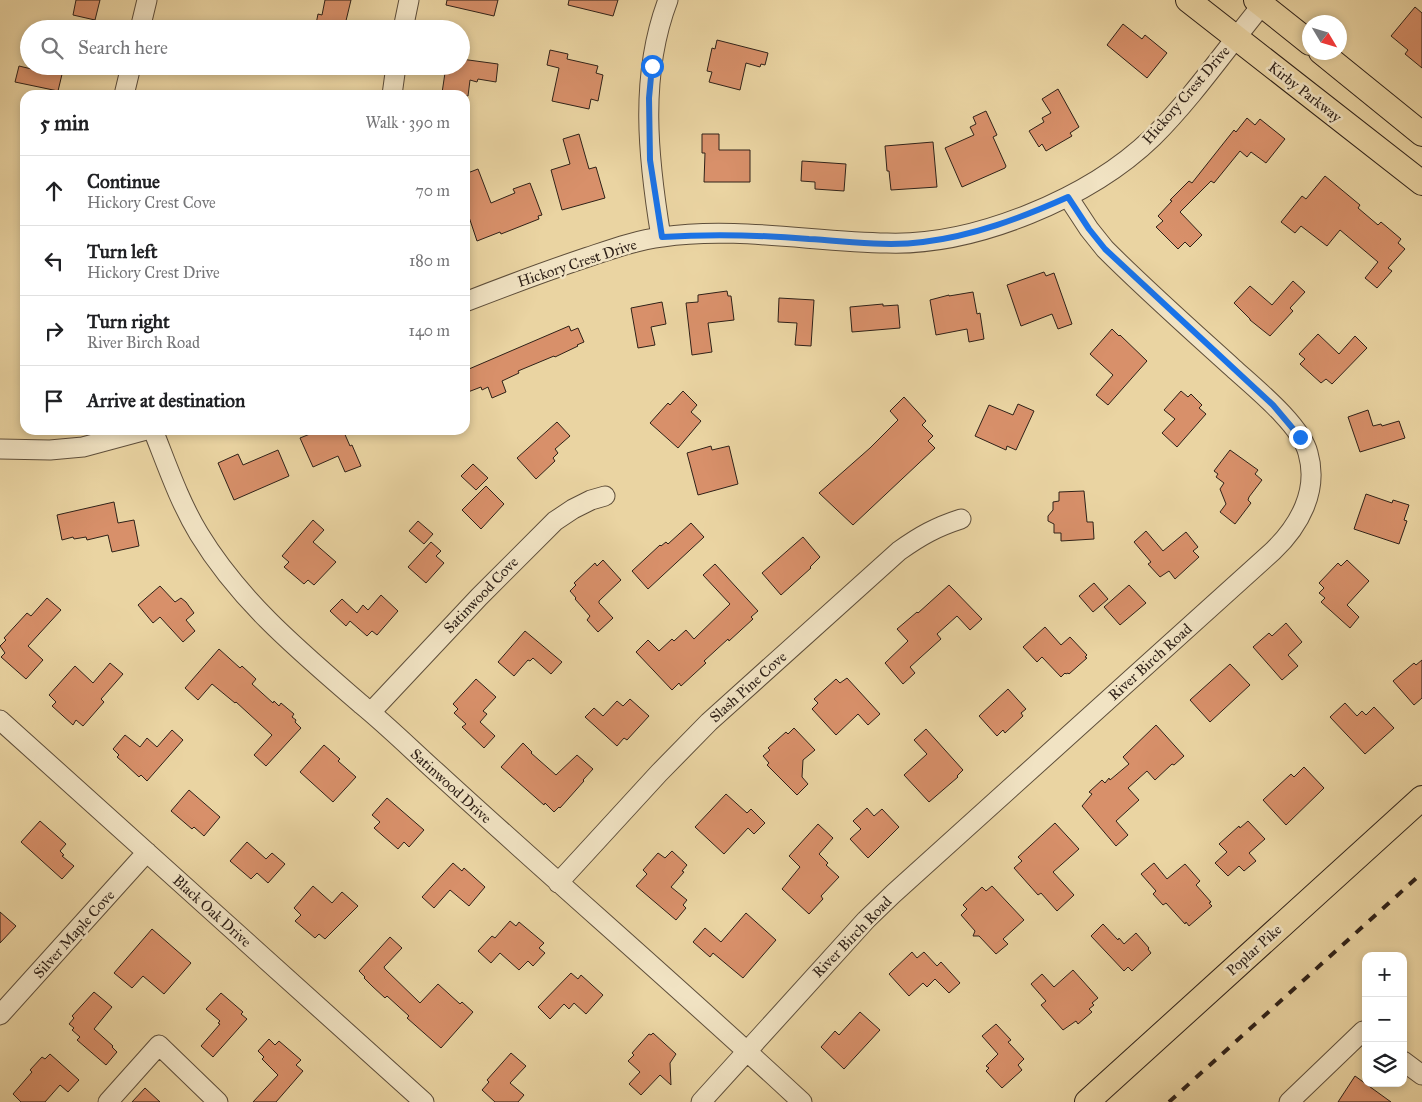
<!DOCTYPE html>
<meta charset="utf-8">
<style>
:root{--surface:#fff;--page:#f2f2f2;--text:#202124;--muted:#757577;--line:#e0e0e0}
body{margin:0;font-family:"IM FELL Great Primer",serif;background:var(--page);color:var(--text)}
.controls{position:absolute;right:15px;bottom:15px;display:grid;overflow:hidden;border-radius:10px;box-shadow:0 2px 8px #0003}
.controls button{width:45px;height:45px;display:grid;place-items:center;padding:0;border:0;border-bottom:1px solid var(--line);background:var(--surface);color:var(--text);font:25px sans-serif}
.compass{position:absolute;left:1302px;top:15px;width:45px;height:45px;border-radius:50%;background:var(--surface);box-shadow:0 2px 8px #0003;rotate:128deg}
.stop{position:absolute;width:15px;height:15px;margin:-11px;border:4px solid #1a73e8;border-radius:50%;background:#fff}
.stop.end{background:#1a73e8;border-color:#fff;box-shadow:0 1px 5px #0008}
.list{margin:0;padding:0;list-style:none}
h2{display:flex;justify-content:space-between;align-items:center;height:65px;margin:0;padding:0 20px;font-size:21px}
h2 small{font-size:16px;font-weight:400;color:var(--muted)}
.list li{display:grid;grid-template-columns:32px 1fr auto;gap:15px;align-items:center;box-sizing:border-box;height:70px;padding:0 20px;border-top:1px solid var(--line)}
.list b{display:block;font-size:19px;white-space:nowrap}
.list p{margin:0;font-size:16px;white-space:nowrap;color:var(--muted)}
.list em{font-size:16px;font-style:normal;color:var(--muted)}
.icon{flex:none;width:28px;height:28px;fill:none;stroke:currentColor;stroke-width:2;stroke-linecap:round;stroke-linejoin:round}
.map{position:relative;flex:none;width:1422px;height:1102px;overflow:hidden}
.search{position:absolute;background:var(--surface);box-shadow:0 2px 8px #0003;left:20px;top:20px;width:450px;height:55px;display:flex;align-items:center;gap:12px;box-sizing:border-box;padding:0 18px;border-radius:28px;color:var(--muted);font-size:19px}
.panel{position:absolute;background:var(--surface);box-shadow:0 2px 8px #0003;left:20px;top:90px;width:450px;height:345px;border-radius:15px}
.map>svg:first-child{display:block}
.building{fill:#d8906a;stroke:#2f2118}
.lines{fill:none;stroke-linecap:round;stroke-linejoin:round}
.minor-casing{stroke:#5e4e3a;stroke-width:21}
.major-casing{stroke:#2f2118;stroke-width:26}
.minor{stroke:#f1e3c3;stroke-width:19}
.major{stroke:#ead4a2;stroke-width:24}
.rail{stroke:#2f2118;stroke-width:4;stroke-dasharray:9 9;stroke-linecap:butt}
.route{stroke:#1a73e8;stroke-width:6}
.labels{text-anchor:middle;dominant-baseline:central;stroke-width:5;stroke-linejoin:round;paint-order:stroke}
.street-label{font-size:15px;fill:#2f2118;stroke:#f1e3c3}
</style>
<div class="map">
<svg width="1422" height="1102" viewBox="0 0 1422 1102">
<rect width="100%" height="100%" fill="#ead4a2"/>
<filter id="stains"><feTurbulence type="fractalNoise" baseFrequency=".004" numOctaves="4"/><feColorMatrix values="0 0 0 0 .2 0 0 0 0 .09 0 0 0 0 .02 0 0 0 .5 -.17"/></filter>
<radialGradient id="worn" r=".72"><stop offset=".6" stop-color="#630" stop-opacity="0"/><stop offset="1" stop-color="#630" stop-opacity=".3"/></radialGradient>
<path class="building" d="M76,0H100L95,20L73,15Z
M325,0H351L344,29H315L318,14L322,15Z
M447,0H498L494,16L446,5Z
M569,0H618L613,16L568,5Z
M1415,7L1422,13V68L1405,54L1408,50L1391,36Z
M1123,24L1142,39L1145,35L1167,53L1147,78L1107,45Z
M717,40L768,53L765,65L761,64L760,67L746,63L740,90L709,82L712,72L707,71L712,48L715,49Z
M550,50L568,54L567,59L598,66L596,73L603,75L598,101L591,99L589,109L552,101L559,68L547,65Z
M461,59L498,64L496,82L478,79L477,82L470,80L468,96L442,93L446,66H461Z
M19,66L40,71L41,66H64L58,91L15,82Z
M1058,89L1079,127L1070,133L1072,136L1046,151L1042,144L1039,147L1029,131L1044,122L1042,118L1051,113L1042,99Z
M986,111L997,135L993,137L1006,166L1005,168L962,187L945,148L974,135L970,127L976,124L973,117Z
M1247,118L1255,125L1260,119L1285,139L1266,163L1251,152L1247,157L1240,151L1214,183L1211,181L1180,212L1202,235L1190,247L1185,242L1178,249L1156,227L1163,221L1158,216L1172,201L1170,200L1189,181L1192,183L1234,130L1236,132Z
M579,134L589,169L596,167L605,198L562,210L551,170L570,164L563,139Z
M702,134H719V150H750V182H704L705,153H702Z
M933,142L937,187L891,190L889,171H887L885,146Z
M802,161L846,164L844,191L815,189V182L801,181Z
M478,169L491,203L515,193L513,189L530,183L542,215L538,216L539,219L501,234L500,232L477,241L465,205V174Z
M1325,176L1360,205L1358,208L1378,225L1381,222L1401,239L1398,243L1405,249L1388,268L1392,271L1377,288L1365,278L1378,262L1340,230L1327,246L1301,226L1295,233L1281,222L1302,196L1306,199Z
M1044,272L1046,276L1054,273L1072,324L1058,329L1052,314L1021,326L1007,285Z
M1293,281L1305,292L1290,308L1293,311L1270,336L1250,320V319L1234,303L1250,286L1272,305Z
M727,291L728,296H731L734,320L708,323L712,352L692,355L686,303L698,302V295Z
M973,292L977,314L980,313L984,339L969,342L967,329L936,335L930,300L949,295V296Z
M779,298L814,300L811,346L795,345L797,323L778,322Z
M662,302L666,324L651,327L655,345L638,348L631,308Z
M883,304V306L898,305L900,328L852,332L850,307Z
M569,326L571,331L578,328L584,342L577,345L578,346L555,357L554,356L518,371L519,373L502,381L506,392L492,398L488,387L482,390L481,387L468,392L465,384V373L469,371V369Z
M1112,329L1119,336L1120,335L1147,361L1108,405L1096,395L1113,375L1090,354Z
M1318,334L1339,354L1355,336L1367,348L1332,384L1326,379L1321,383L1300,364L1305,359L1299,354Z
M683,391L697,405L691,412L701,421L678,448L650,423L668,403L670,405Z
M1181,391L1188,397L1191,394L1202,405L1199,408L1206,414L1177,447L1162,433L1175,419L1164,410Z
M904,397L926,421L922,425L933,436L928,441L935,448L853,525L819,493L870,448L898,420L890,411Z
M1018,404L1034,411L1016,450L1007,446L1006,450L975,436L989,405L1013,415Z
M1368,410L1373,426L1381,424L1382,426L1399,421L1405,438L1360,452L1348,417Z
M557,422L570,436L555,449L558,453L553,458L555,461L536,479L517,458Z
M320,430H343L350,446L352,445L361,466L345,472L338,456L313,467L300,438Z
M711,446L712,450L729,446L738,484L698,495L687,453Z
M278,450L289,476L234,500L218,463L238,454L243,465Z
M1230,450L1258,470L1255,474L1262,480L1249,497L1248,500L1251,503L1235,524L1220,512L1226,504L1220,489L1224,483L1216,477L1218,474L1214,471Z
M473,464L488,478L476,490L461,476Z
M486,486L504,504L481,529L462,510Z
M1084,491L1087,522H1093L1094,539L1061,541V533H1054V524L1048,521V516L1053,510V502L1059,501V492Z
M1366,494L1392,503L1393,500L1409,505L1404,520L1407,521L1399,544L1354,529Z
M114,502L118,523L134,520L139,546L112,552L108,535L87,540L86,537L74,539L73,537L62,540L57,515Z
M313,520L324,530L313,542L336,562L314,585L308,580L304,584L284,567L289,562L282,556Z
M418,521L433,534L424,544L409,531Z
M691,523L704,537L648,589L632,571L660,545L661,546L666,542L668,544Z
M1146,531L1163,551L1186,532L1198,547L1193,551L1199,557L1175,579L1169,571L1160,577L1148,564L1151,562L1134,542Z
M803,537L820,557L810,567L811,568L781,595L762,573Z
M431,542L441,551L436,556L444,563L426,583L408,567Z
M603,560L621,580L599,601V603L613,618L598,632L587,620L590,616L575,599L576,598L570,591L576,585L574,583L595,563L597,566Z
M1347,560L1369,581L1347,605L1359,617L1350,628L1321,602L1325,598L1319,593L1324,588L1319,583L1338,563L1341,566Z
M715,564L758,611L751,617L753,619L729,641L728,639L704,661L706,663L681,686L679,683L672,690L636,652L648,640L659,651L672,639L674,641L686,630L694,639L730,604L703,575Z
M1094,583L1108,599L1093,612L1079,596Z
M949,585L982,619L970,630L957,616L937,634L941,639L910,667L915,673L903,684L885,663L908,641L897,629L917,612L918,613Z
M1129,585L1146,603L1120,625L1104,607Z
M160,586L175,602L181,598L186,602L194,613L186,620L195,631L183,642L160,617L153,623L138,605Z
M381,595L398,611L377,635L372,631L367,636L350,621L346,626L330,611L342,599L357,613L363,605L368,610Z
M47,598L61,610L28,646L43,660L26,679L1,657L5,653L0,646L6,640L4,638L27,613L31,616Z
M1286,623L1302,642L1288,655L1298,666L1282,680L1253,647L1269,633L1272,636Z
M1045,627L1061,645L1070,637L1087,655L1085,657L1087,658L1069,674L1068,673L1066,674L1065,673L1061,677L1042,657L1037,662L1023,647Z
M525,631L562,662L551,674L533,658L530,661L528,660L514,676L498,662Z
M219,649L240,668L242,666L256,679L252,684L273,703L274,701L279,706L281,703L294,714L292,717L296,720L295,722L301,728L266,766L254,755L272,735L236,702L235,703L212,684L198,700L185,688Z
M1422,660V698L1414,705L1393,681L1414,663L1416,665Z
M110,663L123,674L101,699L104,702L83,726L76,720L73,725L52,706L56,702L49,695L75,666L93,683Z
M1230,664L1250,685L1210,722L1190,700Z
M847,678L880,714L868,725L858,714L836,735L812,709L818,703L814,699L836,679L840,683Z
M476,679L496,697L483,711L487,714L480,722L495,736L484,748L462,727L466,724L454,713L458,709L453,704Z
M1008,689L1026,709L1021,713L1023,716L1005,733L1003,730L997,736L979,716Z
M630,699L649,716L627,740L624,738L617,746L585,717L594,708L603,716L617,701L623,706Z
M1345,703L1357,716L1362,711L1366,715L1374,707L1394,728L1365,754L1330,717Z
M1156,725L1184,756L1174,765L1172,764L1155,780L1147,771L1128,788L1139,800L1116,821L1128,835L1116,846L1082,806L1092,794L1089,792L1102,780L1105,783L1109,778L1110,780L1129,764L1123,757Z
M794,728L815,750L803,760L802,777L808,784L797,795L767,765L769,763L763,756L770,750L768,748L786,732L788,734Z
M926,729L963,770L957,776L958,777L929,802L904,775L927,754L914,740Z
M172,730L183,740L147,781L141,775L139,777L125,764L117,757L119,755L113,749L125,735L140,747L147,738L157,747Z
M523,743L532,752L531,753L556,775L577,755L593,769L583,780L584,781L560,808L559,807L554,812L545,803L544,805L501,767Z
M324,745L340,759L338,761L356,777L333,802L300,772Z
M1304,767L1324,788L1286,825L1263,800L1291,774L1294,777Z
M189,790L220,817L204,836L194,827L192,829L171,811Z
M726,794L747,813L751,809L765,823L754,834L748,828L724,854L695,827Z
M387,798L424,830L409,847L404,842L398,849L374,828L380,822L372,815Z
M867,808L874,816L882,809L899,827L868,858L850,839L861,829L853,821Z
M40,821L66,844L60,851L64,855L62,856L74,866L62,879L21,842Z
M1248,821L1265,839L1249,853L1256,861L1244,871L1239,866L1228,876L1215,863L1227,852L1219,844L1239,826L1240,828Z
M1055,823L1079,849L1053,872L1074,895L1057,911L1041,893L1038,895L1014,868L1022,861L1018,857Z
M818,824L833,838L819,854L828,863L826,865L839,877L821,896L823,899L809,914L782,889L800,867L789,856Z
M247,842L266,859L272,853L285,864L268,883L257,873L251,879L230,861Z
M672,851L687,865L682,871L684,872L671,887L687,900L683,905L686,908L676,920L636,886L647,874L643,870L658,853L665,858Z
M453,863L462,871L464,868L485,887L469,906L450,890L434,908L422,897Z
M1154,863L1167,879L1185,864L1200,881L1196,885L1211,902L1209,903L1212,906L1189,926L1186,922L1185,924L1166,903L1163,905L1153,894L1156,891L1141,874Z
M313,886L332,903L342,892L358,906L325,939L319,934L315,938L295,921L301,915L294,908Z
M992,886L1024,920L1003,939L1008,944L996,954L979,936H973L975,931L961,915L967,909L963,905L982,887L986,891Z
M0,912L16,926L0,943Z
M746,913L776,940L743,978L713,953L710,957L693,942L705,928L721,942Z
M510,921L516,926L519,922L544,943L539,948L545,953L533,966L528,961L519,970L500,953L491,963L478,951L492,936L495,938Z
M1103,924L1118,940L1119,938L1124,944L1136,933L1149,948L1148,949L1151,953L1132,971L1128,967L1124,971L1091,936Z
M152,929L191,963L164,994L143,976L132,988L114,973Z
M390,937L402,948L384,967L385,969L420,1003L438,984L460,1004L462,1002L473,1012L441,1048L407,1018L409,1016L387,996L385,998L372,986L364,978L365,977L359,971Z
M912,952L917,958L924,952L937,966L941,962L960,983L949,993L935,979L927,987L923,983L909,996L889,974Z
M1073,970L1098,998L1092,1003L1094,1005L1089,1009L1092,1012L1078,1024L1076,1021L1063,1030L1041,1005L1046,1001L1031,984L1042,974L1054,987Z
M571,973L578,979L581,975L603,995L586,1014L574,1003L569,1009L564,1004L550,1019L538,1007Z
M94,992L112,1007L94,1029L113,1046L112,1047L117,1052L106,1065L77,1040L80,1037L72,1030L74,1028L69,1024L74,1018L72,1016Z
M221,993L243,1012L241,1014L247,1019L213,1057L201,1046L220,1024L218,1023L220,1021L206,1009Z
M860,1012L880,1030L844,1069L821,1047L835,1031L839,1035Z
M996,1024L1011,1040L1008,1042L1024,1059L1018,1065L1022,1070L1002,1088L986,1071L989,1068L986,1066L998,1054L982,1036Z
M653,1033L676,1054L670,1063L671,1085L660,1075L641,1095L629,1084L640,1072L628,1061L634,1055L632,1053L649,1034L651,1035Z
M269,1039L275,1045L279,1041L301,1060L296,1065L303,1071L276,1102H253L278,1075L262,1059L264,1057L258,1051Z
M511,1053L526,1066L510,1083L524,1095L518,1102H495L482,1090L489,1082L487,1080Z
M50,1054L79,1080L68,1092L60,1085L45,1102H21L13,1094L32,1072L30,1070L42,1057L45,1059Z
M1355,1076L1391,1102H1338Z
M145,1088L160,1102H132Z"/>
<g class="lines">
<defs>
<path id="minor" d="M140,29L147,0
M403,29L409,0
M124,95L131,66
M392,95L396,66
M661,237C648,158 639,76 668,0
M465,302C506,286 546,271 588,257C612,249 637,240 662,237C734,226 814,242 887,243C975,246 1090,198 1153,137C1193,97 1226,49 1262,5
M153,430C167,465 179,501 199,534C241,603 302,653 362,705C390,728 416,754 443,778C562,887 684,992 802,1102
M0,449L50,450L83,447L146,430
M371,712L479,597L555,521L573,509L591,500L605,496
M0,720L424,1102
M558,883L659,773L709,722L899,551C920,536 936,527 961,519
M0,1015L147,852
M1403,1061L1422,1075
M108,1102L159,1045L218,1102
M701,1102L866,920L893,894L1273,551C1299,526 1319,491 1308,453C1301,425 1255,388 1233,368C1190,329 1146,290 1105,249L1089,229L1068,197
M1289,1102L1363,1031L1366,1033"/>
<path id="major" d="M1188,0L1422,183
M1256,0L1310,43
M1321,52L1422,134
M1087,1102L1422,798"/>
</defs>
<use href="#minor" class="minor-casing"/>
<use href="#major" class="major-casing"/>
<use href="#minor" class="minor"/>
<use href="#major" class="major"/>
<path class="rail" d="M1169,1102L1422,873"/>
</g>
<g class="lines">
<path class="route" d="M652,66L649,98L650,160L662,237C711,234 760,235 809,239C847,241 886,247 923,242C973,236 1021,218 1068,197L1089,229L1105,249L1273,405L1300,437"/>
</g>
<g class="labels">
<g class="street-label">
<text transform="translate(1305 92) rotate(38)">Kirby Parkway</text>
<text transform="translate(1186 95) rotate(-49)">Hickory Crest Drive</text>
<text transform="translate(577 263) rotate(-18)">Hickory Crest Drive</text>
<text transform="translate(481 595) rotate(-46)">Satinwood Cove</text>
<text transform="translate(1150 662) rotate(-42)">River Birch Road</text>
<text transform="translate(748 687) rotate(-42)">Slash Pine Cove</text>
<text transform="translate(451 786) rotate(42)">Satinwood Drive</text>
<text transform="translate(212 911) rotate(42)">Black Oak Drive</text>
<text transform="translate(74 934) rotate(-48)">Silver Maple Cove</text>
<text transform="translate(852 937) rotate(-46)">River Birch Road</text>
<text transform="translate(1254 950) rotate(-42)">Poplar Pike</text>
</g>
</g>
<rect width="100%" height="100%" filter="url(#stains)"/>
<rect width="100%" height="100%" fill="url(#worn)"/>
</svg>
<div class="controls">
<button>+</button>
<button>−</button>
<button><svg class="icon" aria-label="layers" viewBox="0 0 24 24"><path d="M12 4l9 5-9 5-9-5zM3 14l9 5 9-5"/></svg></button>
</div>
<svg class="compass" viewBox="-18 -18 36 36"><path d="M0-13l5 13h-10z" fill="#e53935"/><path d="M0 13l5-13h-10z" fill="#757577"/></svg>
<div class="stop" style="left:652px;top:66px"></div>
<div class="stop end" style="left:1300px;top:437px"></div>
<div class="search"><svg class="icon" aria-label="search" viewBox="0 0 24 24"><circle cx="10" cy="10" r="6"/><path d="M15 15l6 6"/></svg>Search here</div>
<section class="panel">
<h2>5 min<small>Walk · 390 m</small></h2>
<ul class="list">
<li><svg class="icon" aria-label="ahead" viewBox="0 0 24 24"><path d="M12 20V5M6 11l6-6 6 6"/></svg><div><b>Continue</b><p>Hickory Crest Cove</p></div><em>70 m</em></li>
<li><svg class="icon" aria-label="left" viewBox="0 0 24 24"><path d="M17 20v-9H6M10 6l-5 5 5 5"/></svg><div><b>Turn left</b><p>Hickory Crest Drive</p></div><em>180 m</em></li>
<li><svg class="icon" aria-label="right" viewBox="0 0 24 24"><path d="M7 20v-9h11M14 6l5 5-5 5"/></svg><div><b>Turn right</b><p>River Birch Road</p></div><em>140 m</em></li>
<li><svg class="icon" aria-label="arrive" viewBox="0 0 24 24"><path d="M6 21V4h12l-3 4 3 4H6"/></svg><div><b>Arrive at destination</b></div></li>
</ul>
</section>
</div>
